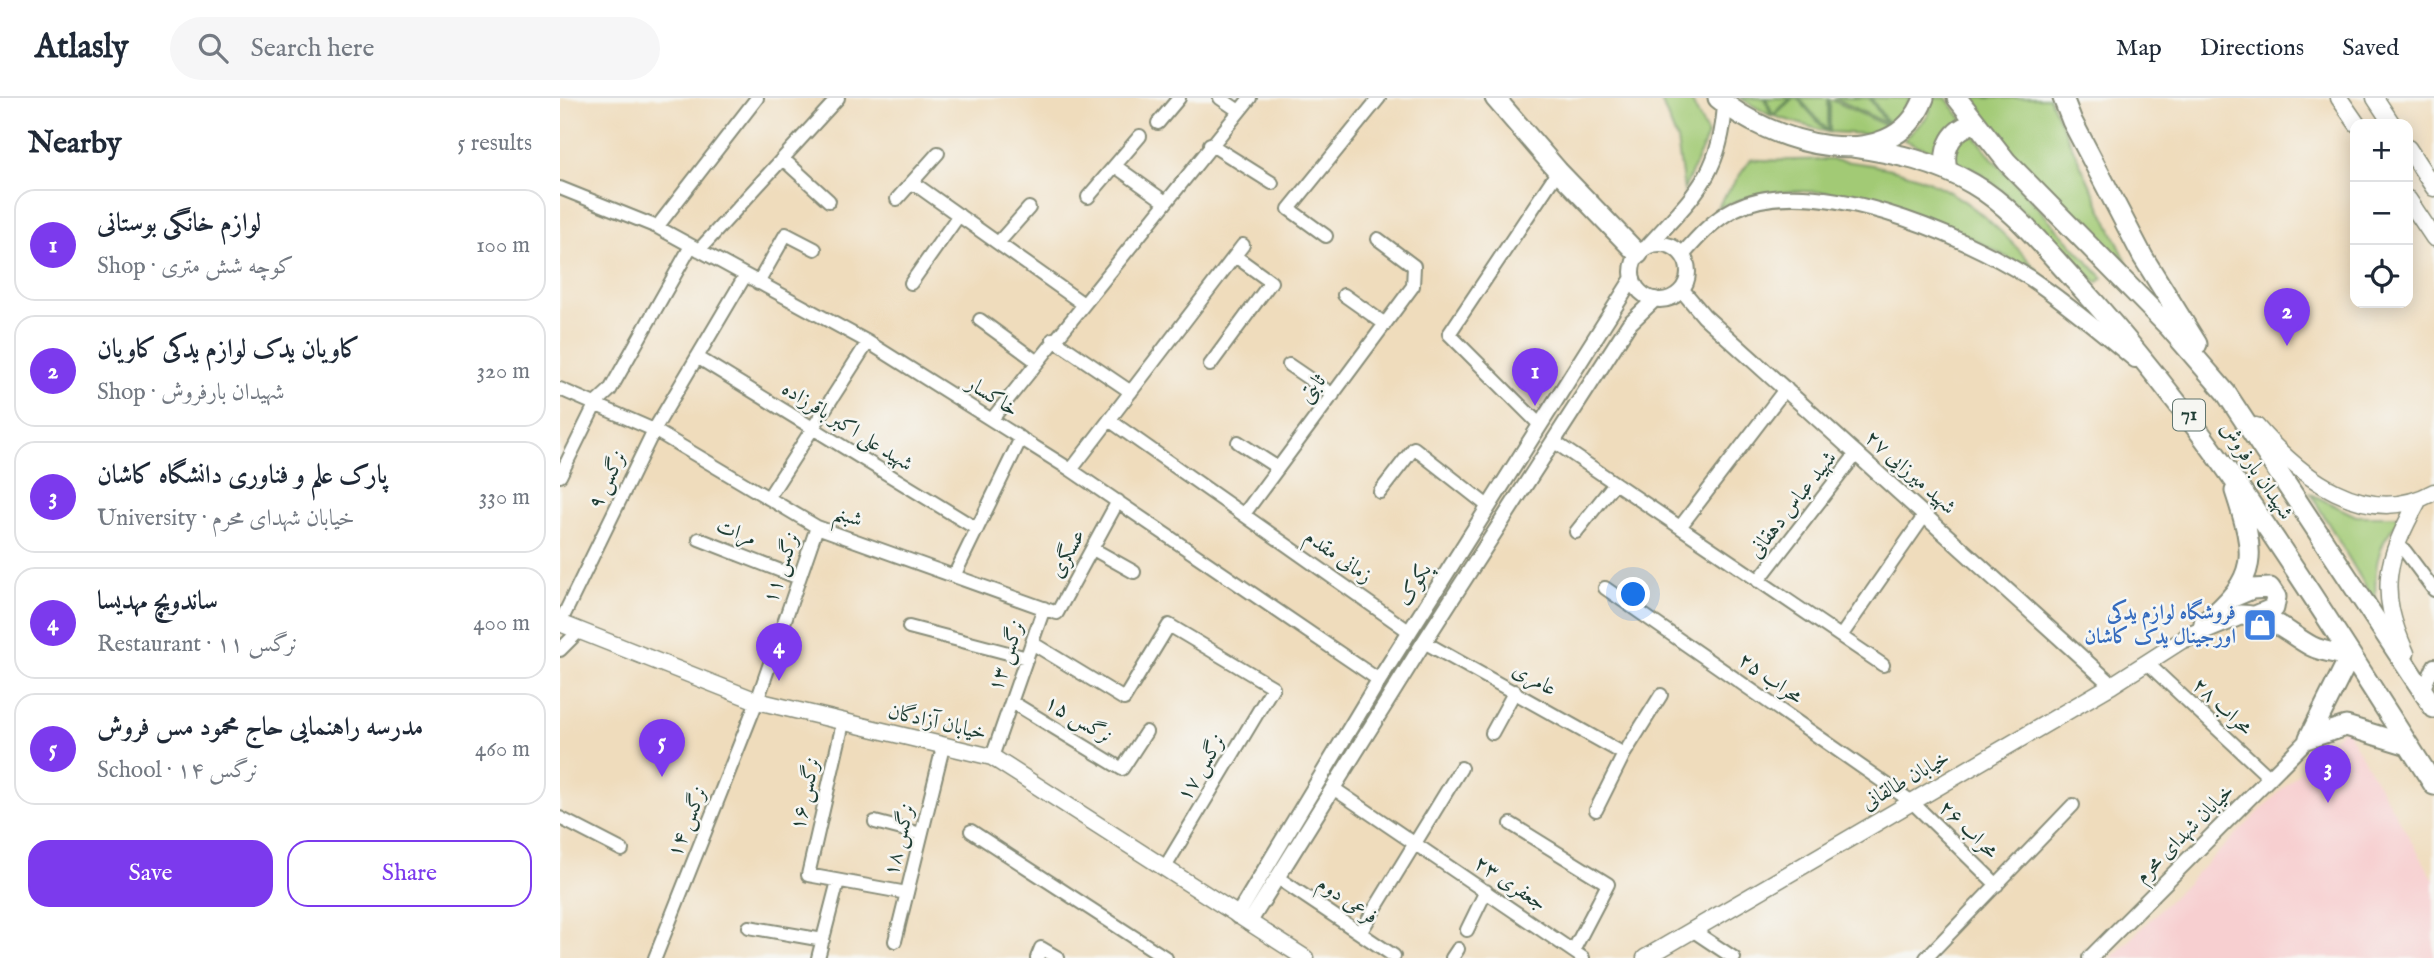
<!DOCTYPE html>
<meta charset="utf-8">
<style>
:root{--surface:#fff;--page:#f6f6f7;--text:#1f2937;--muted:#747a83;--line:#e0e1e3;--accent:#7c3aed}
body{margin:0;font-family:"IM FELL English",Amiri,serif;background:var(--page);color:var(--text)}
.controls{position:absolute;right:21px;top:21px;display:grid;overflow:hidden;border-radius:14px;box-shadow:0 4px 18px #0003}
.controls button{width:63px;height:63px;display:grid;place-items:center;padding:0;border:0;border-bottom:2px solid var(--line);background:var(--surface);color:var(--text);font:35px sans-serif}
.you{position:absolute;left:1074px;top:497px;width:24px;height:24px;margin:-18px;border:5px solid #fff;border-radius:50%;background:#1a73e8;box-shadow:0 0 0 10px #1a73e833}
.badge{display:grid;place-items:center;width:46px;height:46px;border-radius:50%;background:var(--accent);color:#fff;font-size:23px;font-weight:700}
.pin{position:absolute;translate:-50% -58px;filter:drop-shadow(0 2px 4px #0008)}
.pin::after{content:'';position:absolute;top:37px;width:24px;height:21px;background:inherit;clip-path:polygon(0 0,100% 0,50% 100%)}
.list{margin:0;padding:0;list-style:none}
h2{display:flex;justify-content:space-between;align-items:center;height:91px;margin:0;padding:0 28px;font-size:30px}
h2 small{font-size:23px;font-weight:400;color:var(--muted)}
.list li{display:grid;grid-template-columns:46px 1fr auto;gap:21px;align-items:center;box-sizing:border-box;height:112px;margin:0 14px 14px;padding:0 14px;border:2px solid var(--line);border-radius:21px}
.list b{display:block;font-size:26px;white-space:nowrap}
.list p{margin:0;font-size:23px;white-space:nowrap;color:var(--muted)}
.list em{font-size:23px;font-style:normal;color:var(--muted)}
.actions{display:flex;gap:14px;padding:21px 28px}
.actions a{flex:1;padding:16px 0;border:2px solid var(--accent);border-radius:21px;text-align:center;font-size:24px;color:var(--accent)}
.actions .main{background:var(--accent);color:#fff}
.icon{flex:none;width:38px;height:38px;fill:none;stroke:currentColor;stroke-width:2;stroke-linecap:round;stroke-linejoin:round}
.map{position:relative;flex:none;width:1874px;height:860px;overflow:hidden}
header{display:flex;align-items:center;gap:42px;box-sizing:border-box;height:98px;padding:0 35px;background:var(--surface);border-bottom:2px solid var(--line)}
header strong{font-size:33px}
nav{display:flex;gap:38px;margin-inline-start:auto;font-size:24px}
.search{width:490px;height:63px;background:var(--page);display:flex;align-items:center;gap:18px;box-sizing:border-box;padding:0 24px;border-radius:38px;color:var(--muted);font-size:26px}
main{display:flex}
aside{flex:1;background:var(--surface)}
.map>svg:first-child{display:block}
.built{fill:#f7cfd0}
.green{fill:#a2ca75;stroke:#608454;stroke-width:2}
.lines{fill:none;stroke-linecap:round;stroke-linejoin:round}
.minor-casing{stroke:#878c78;stroke-width:16}
.tertiary-casing{stroke:#878c78;stroke-width:18}
.secondary-casing{stroke:#878c78;stroke-width:19}
.trunk-casing{stroke:#878c78;stroke-width:23}
.minor{stroke:#fff;stroke-width:12}
.tertiary{stroke:#fff;stroke-width:14}
.secondary{stroke:#fff;stroke-width:16}
.trunk{stroke:#fff;stroke-width:19}
.labels{text-anchor:middle;dominant-baseline:central;stroke-width:5;stroke-linejoin:round;paint-order:stroke}
.shield{fill:#f6f6f2;stroke:#60746d;stroke-width:2}
.shield-label{font-size:19px;font-weight:bold;fill:#1f3d34}
.street-label{font-size:21px;fill:#1f3d34;stroke:#f6f6f2}
.shop-label{font-size:21px;font-weight:bold;fill:#366cbe;stroke:#f6f6f2;text-anchor:end}
</style>
<header>
<strong>Atlasly</strong>
<div class="search"><svg class="icon" aria-label="search" viewBox="0 0 24 24"><circle cx="10" cy="10" r="6"/><path d="M15 15l6 6"/></svg>Search here</div>
<nav><a>Map</a><a>Directions</a><a>Saved</a></nav>
</header>
<main>
<aside>
<h2>Nearby<small>5 results</small></h2>
<ul class="list">
<li><span class="badge">1</span><div><b>لوازم خانگی بوستانی</b><p>Shop · کوچه شش متری</p></div><em>100 m</em></li>
<li><span class="badge">2</span><div><b>کاویان یدک لوازم یدکی کاویان</b><p>Shop · شهیدان بارفروش</p></div><em>320 m</em></li>
<li><span class="badge">3</span><div><b>پارک علم و فناوری دانشگاه کاشان</b><p>University · خیابان شهدای محرم</p></div><em>330 m</em></li>
<li><span class="badge">4</span><div><b>ساندویچ مهدیسا</b><p>Restaurant · نرگس ۱۱</p></div><em>400 m</em></li>
<li><span class="badge">5</span><div><b>مدرسه راهنمایی حاج محمود مس فروش</b><p>School · نرگس ۱۴</p></div><em>460 m</em></li>
</ul>
<div class="actions"><a class="main">Save</a><a>Share</a></div>
</aside>
<div class="map">
<svg width="1874" height="860" viewBox="0 0 1874 860">
<rect width="100%" height="100%" fill="#f6f6f2"/>
<filter id="ink" filterUnits="userSpaceOnUse"><feTurbulence type="fractalNoise" baseFrequency=".0143" numOctaves="2"/><feDisplacementMap in="SourceGraphic" scale="14" xChannelSelector="R" yChannelSelector="G"/><feConvolveMatrix kernelMatrix="1 2 1 2 8 2 1 2 1" color-interpolation-filters="sRGB"/></filter>
<filter id="wash" filterUnits="userSpaceOnUse"><feTurbulence type="fractalNoise" baseFrequency=".00686" numOctaves="4" result="noise"/><feDisplacementMap in="SourceGraphic" scale="28" xChannelSelector="R" yChannelSelector="G"/><feGaussianBlur stdDeviation="1.57" result="paint"/><feColorMatrix in="noise" values="0 0 0 0 0 0 0 0 0 0 0 0 0 0 0 0 0 1.4 0 .05"/><feComposite in="paint" operator="in"/></filter>
<g filter="url(#wash)">
<rect width="100%" height="100%" fill="#efdcbc"/>
<path class="built" d="M1785,629L1874,782V860H1551Z"/>
<path class="green" d="M1100,0H1130L1148,37L1124,92L1117,42Z
M1180,0H1205L1211,18Z
M1206,0H1231L1213,17Z
M1233,0H1237L1267,34L1214,18Z
M1239,0H1268V33Z
M1274,0H1309L1326,25Z
M1311,0H1350L1340,18L1329,26Z
M1374,0H1386L1433,61L1543,180L1537,185L1440,91L1413,71L1344,42L1368,18Z
M1412,0H1489L1572,175L1457,62Z
M1270,1L1327,28L1306,36L1270,34Z
M1191,61C1217,65 1245,60 1272,62C1378,71 1418,104 1486,182C1390,124 1267,62 1156,111Z
M1751,396L1796,418H1837L1838,424C1815,447 1814,476 1816,506Z"/>
</g>
<g filter="url(#ink)">
<g class="lines">
<defs>
<path id="minor" d="M660,0L679,13
M598,25L619,0
M650,46L712,85
M223,61L269,103
M555,68L604,103
M352,84L522,205
M0,90L97,129L308,244L511,372L819,582
M528,99L580,38
M337,101L378,55
M97,129L197,0
M766,138L729,111L819,0
M438,145L469,110
M139,152L278,0
M198,185L226,136L255,151
M351,185L399,117
M784,197L825,226
M420,222L476,263
M493,241L571,294
M137,259L417,431
M650,267L711,184L675,158
M729,267L773,297
M0,291L94,332L257,429L497,515L558,403
M432,321L690,0
M549,322L850,534
M980,327L889,236L998,73
M993,343L1323,567
M678,344L718,370
M511,372L683,147
M0,378L36,305L50,292L131,148
M820,394L854,350L929,409
M208,400L308,244
M684,416L853,188L854,168L818,141
M1120,429L1226,290
M1016,434L1055,385
M139,441L239,480
M533,451L574,474
M1845,453L1874,492
M395,476L461,340
M1198,483L1297,355
M1045,490L1352,704L1437,787
M0,525L94,332L185,178
M349,529L467,560
M1281,538L1365,417
M864,544L1064,656
M472,545L564,601L609,527L713,589L604,771
M0,552L19,533
M1587,565L1710,680
M1863,593L1874,567
M452,604L562,671L586,634
M283,625L248,777L347,795
M932,635L955,593
M432,659L484,510
M773,690L1023,860
M1036,712L1064,656L1101,597
M0,720L62,752
M315,724L361,736
M951,726L1048,786L1013,853
M411,733L606,860
M718,780L834,858
M189,829L263,842
M907,832L926,793
M1132,832L1174,860
M800,835L901,670
M335,843L383,649
M95,860L197,603L257,429
M258,860L278,783
M477,860L481,850L498,860
M892,860L898,851
M1366,860L1513,707"/>
<path id="tertiary" d="M1072 174a28 28 0 1 1 56 0a28 28 0 1 1-56 0Z
M1088,148C1133,98 1161,77 1165,6
M1123,156C1138,139 1153,122 1174,111C1252,72 1401,136 1470,180C1507,205 1541,234 1575,262
M1122,192L1144,218L1552,587
M677,818L819,582L1073,180
M689,825L864,544L1069,226L1095,201
M1530,860L1749,640"/>
<path id="secondary" d="M1779,0L1797,26
M1815,0L1832,26
M1848,50L1874,90
M1848,101L1874,140
M1696,328C1739,378 1806,432 1874,394
M0,525L197,603L432,659L745,860
M1846,555C1817,492 1826,462 1858,403
M1085,860L1552,587L1627,539"/>
<path id="trunk" d="M935,0L998,73L1078,156
M1158,0C1207,43 1333,84 1364,0
M1397,0L1447,64L1609,229L1666,295L1874,610
M1503,0L1512,23L1583,159L1637,246
M1293,49C1335,55 1376,64 1413,86C1453,109 1485,151 1516,184C1656,336 1763,514 1874,687
M1387,72C1382,50 1392,31 1415,25
M1673,499L1692,491L1710,490L1716,499L1714,510L1695,518
M1644,525C1700,479 1696,457 1675,393
M1627,539L1680,517C1715,518 1724,533 1751,548C1762,554 1778,555 1790,558L1749,640
M1749,640L1786,628L1848,647"/>
</defs>
<use href="#minor" class="minor-casing"/>
<use href="#tertiary" class="tertiary-casing"/>
<use href="#secondary" class="secondary-casing"/>
<use href="#trunk" class="trunk-casing"/>
<use href="#minor" class="minor"/>
<use href="#tertiary" class="tertiary"/>
<use href="#secondary" class="secondary"/>
<use href="#trunk" class="trunk"/>
</g>
</g>
<defs>
<symbol id="shop-square" viewBox="-11 -11 22 22"><rect x="-9" y="-9" width="18" height="18" rx="4" fill="#3f7fe0" stroke="#f6f6f2"/><path d="M-5-2.5h2.3a2.7 3.5 0 0 1 5.4 0H5L5.5 6h-11ZM-1.5-2.5h3a1.5 2.3 0 0 0-3 0Z" fill="#fff"/></symbol>
</defs>
<g fill-rule="evenodd">
<use href="#shop-square" x="1681" y="508" width="38" height="38"/>
</g>
<g class="labels">
<rect class="shield" x="1613" y="301.5" width="32" height="31" rx="5"/>
<g class="shield-label">
<text x="1629" y="317">71</text>
</g>
<g class="street-label">
<text transform="translate(753 291) rotate(-53)">ثابتی</text>
<text transform="translate(432 299) rotate(32)">خاکسار</text>
<text transform="translate(287 329) rotate(32)">شهید علی اکبر باقرزاده</text>
<text transform="translate(1696 373) rotate(56)">شهیدان بارفروش</text>
<text transform="translate(1350 375) rotate(42)">شهید میرزایی ۲۷</text>
<text transform="translate(48 382) rotate(-64)">نرگس ۹</text>
<text transform="translate(1233 407) rotate(-52)">شهید عباس دهقانی</text>
<text transform="translate(288 419) rotate(19)">شبنم</text>
<text transform="translate(176 435) rotate(21)">مرات</text>
<text transform="translate(508 456) rotate(-61)">عسگری</text>
<text transform="translate(778 459) rotate(35)">زمانی مقدم</text>
<text transform="translate(222 470) rotate(-71)">نرگس ۱۱</text>
<text transform="translate(855 487) rotate(-58)">پکوک</text>
<text transform="translate(447 558) rotate(-71)">نرگس ۱۳</text>
<text transform="translate(1210 581) rotate(35)">محراب ۲۵</text>
<text transform="translate(974 582) rotate(29)">عامری</text>
<text transform="translate(1662 609) rotate(43)">محراب ۲۸</text>
<text transform="translate(518 622) rotate(31)">نرگس ۱۵</text>
<text transform="translate(377 625) rotate(13)">خیابان آزادگان</text>
<text transform="translate(642 670) rotate(-59)">نرگس ۱۷</text>
<text transform="translate(1346 683) rotate(-30)">خیابان طالقانی</text>
<text transform="translate(246 696) rotate(-77)">نرگس ۱۶</text>
<text transform="translate(128 724) rotate(-68)">نرگس ۱۴</text>
<text transform="translate(1408 732) rotate(44)">محراب ۲۶</text>
<text transform="translate(1625 736) rotate(-45)">خیابان شهدای محرم</text>
<text transform="translate(340 742) rotate(-76)">نرگس ۱۸</text>
<text transform="translate(950 786) rotate(34)">جعفری ۲۳</text>
<text transform="translate(787 803) rotate(34)">فرعی دوم</text>
</g>
<g class="shop-label">
<text x="1676" y="515">فروشگاه لوازم یدکی<tspan x="1676" dy="24">اورجینال یدک کاشان</tspan></text>
</g>
</g>
</svg>
<div class="controls">
<button>+</button>
<button>−</button>
<button><svg class="icon" aria-label="locate" viewBox="0 0 24 24"><circle cx="12" cy="12" r="6"/><path d="M12 2v4M12 18v4M2 12h4M18 12h4"/></svg></button>
</div>
<div class="you"></div>
<div class="pin badge" style="left:975px;top:308px">1</div>
<div class="pin badge" style="left:1727px;top:248px">2</div>
<div class="pin badge" style="left:1768px;top:705px">3</div>
<div class="pin badge" style="left:219px;top:583px">4</div>
<div class="pin badge" style="left:102px;top:679px">5</div>
</div>
</main>
